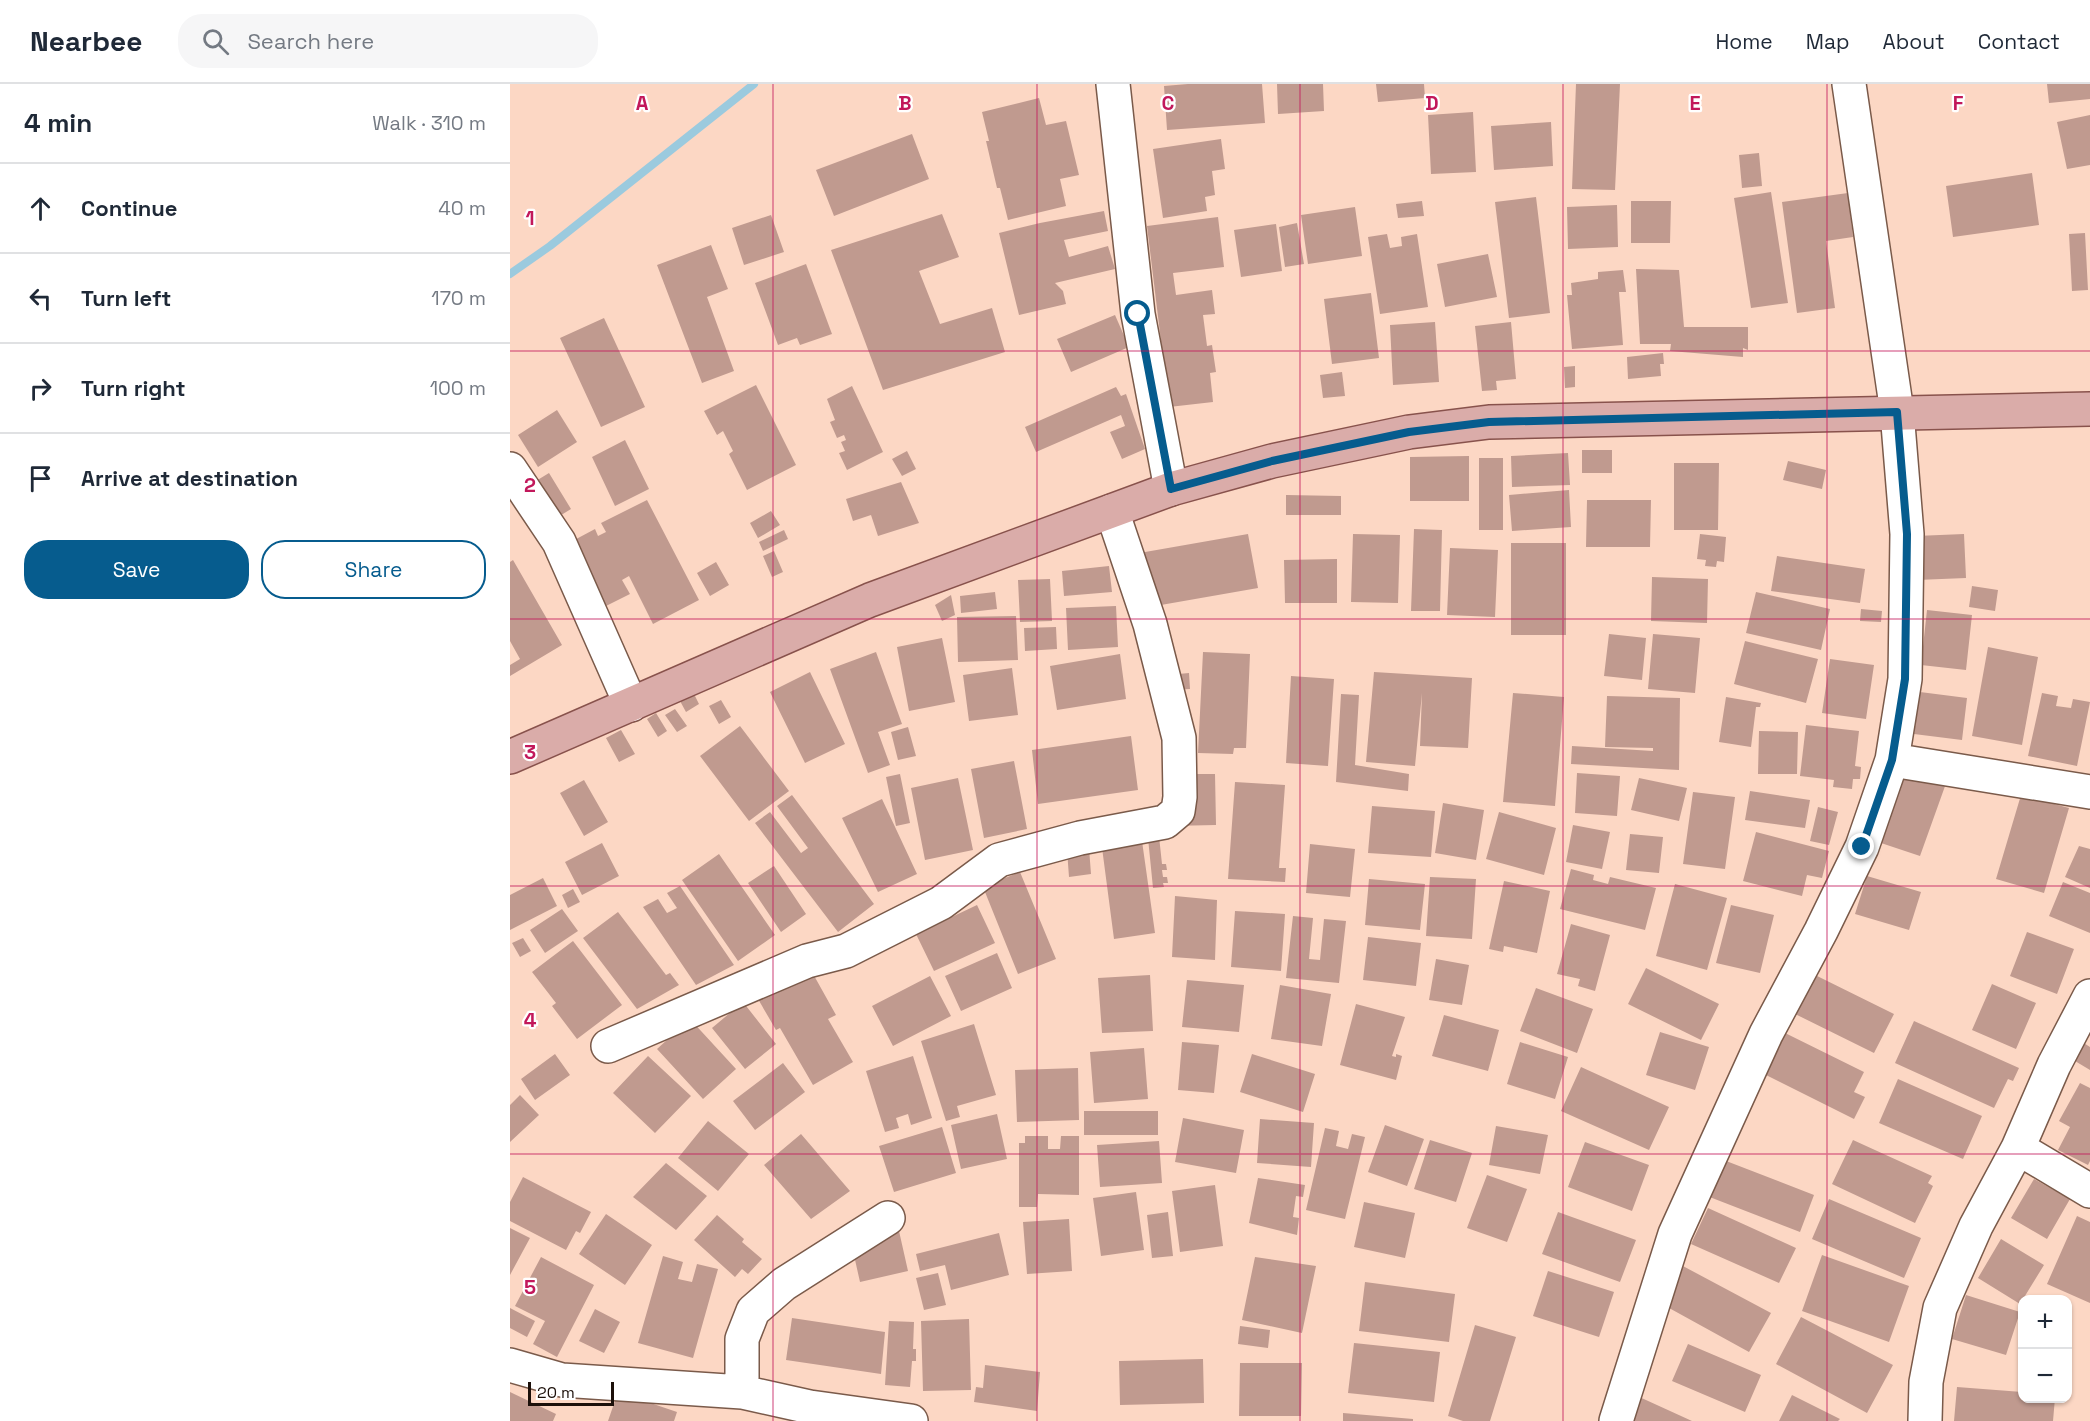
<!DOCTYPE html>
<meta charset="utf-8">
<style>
:root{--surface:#fff;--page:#f6f6f7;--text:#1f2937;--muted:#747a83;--line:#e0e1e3;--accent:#065c8e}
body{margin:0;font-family:"Space Grotesk",sans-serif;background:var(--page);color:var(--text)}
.controls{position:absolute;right:18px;bottom:18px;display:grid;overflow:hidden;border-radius:12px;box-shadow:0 2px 4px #0004}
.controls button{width:54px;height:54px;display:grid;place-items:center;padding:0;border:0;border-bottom:2px solid var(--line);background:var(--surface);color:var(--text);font:30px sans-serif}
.scale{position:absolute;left:18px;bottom:15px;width:86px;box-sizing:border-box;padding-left:6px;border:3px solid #1c100a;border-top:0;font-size:16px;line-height:21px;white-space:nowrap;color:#1c100a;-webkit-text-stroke:4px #fff;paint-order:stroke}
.stop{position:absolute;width:18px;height:18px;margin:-14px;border:4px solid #065c8e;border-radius:50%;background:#fff}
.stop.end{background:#065c8e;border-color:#fff;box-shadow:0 2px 6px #0008}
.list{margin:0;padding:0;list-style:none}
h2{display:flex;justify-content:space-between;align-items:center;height:78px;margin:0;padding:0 24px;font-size:26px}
h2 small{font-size:20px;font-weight:400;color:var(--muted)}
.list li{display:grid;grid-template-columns:39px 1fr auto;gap:18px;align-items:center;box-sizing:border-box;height:90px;padding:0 24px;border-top:2px solid var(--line)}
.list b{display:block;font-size:22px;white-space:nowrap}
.list em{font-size:20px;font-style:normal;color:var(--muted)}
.actions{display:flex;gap:12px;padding:18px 24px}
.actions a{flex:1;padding:14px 0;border:2px solid var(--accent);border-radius:24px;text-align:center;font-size:21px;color:var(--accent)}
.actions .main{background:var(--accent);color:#fff}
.icon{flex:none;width:33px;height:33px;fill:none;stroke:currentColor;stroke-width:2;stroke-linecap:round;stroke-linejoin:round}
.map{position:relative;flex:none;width:1580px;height:1337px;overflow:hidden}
header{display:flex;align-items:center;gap:36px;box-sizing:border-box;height:84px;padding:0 30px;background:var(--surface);border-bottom:2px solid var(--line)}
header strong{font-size:28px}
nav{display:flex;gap:33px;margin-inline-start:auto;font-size:21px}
.search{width:420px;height:54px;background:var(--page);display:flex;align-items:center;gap:15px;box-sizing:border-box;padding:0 21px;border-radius:24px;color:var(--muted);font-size:22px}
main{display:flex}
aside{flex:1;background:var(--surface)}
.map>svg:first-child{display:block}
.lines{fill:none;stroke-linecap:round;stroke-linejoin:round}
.stream{stroke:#9bcade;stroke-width:8}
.building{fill:#c09a8f}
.minor-casing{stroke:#7a5a4a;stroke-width:36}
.major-casing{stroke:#88524c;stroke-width:36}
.minor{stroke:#fff;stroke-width:33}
.major{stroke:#daaca9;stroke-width:33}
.route{stroke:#065c8e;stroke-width:8}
.grid{fill:none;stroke:#c2185b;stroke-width:1.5;stroke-opacity:0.55}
.grid-label{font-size:20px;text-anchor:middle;font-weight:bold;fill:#c2185b;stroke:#fff;stroke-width:4.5;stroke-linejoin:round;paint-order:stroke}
</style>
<header>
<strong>Nearbee</strong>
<div class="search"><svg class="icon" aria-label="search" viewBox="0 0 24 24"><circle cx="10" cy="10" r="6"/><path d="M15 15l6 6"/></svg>Search here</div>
<nav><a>Home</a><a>Map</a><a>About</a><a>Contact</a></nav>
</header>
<main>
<aside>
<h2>4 min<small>Walk · 310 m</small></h2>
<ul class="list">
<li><svg class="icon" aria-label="ahead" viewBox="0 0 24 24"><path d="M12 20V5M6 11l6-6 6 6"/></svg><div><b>Continue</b></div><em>40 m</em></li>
<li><svg class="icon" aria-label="left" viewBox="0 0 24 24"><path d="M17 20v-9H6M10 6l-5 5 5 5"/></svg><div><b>Turn left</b></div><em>170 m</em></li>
<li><svg class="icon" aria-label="right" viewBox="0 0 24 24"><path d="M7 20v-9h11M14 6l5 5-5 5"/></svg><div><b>Turn right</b></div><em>100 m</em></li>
<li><svg class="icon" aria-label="arrive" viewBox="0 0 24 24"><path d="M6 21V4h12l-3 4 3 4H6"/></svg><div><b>Arrive at destination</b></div></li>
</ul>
<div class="actions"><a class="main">Save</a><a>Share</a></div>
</aside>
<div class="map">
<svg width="1580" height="1337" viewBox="0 0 1580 1337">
<rect width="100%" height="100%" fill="#fcd7c4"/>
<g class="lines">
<path class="stream" d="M0,190L40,162L244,0"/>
</g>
<path class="building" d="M678,0H752L755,39L657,46L654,2Z
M767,0H813L814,27L768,30Z
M866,0H914L915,14L868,18Z
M1066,0H1110L1105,106L1062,105Z
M1537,0H1580V15L1539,19Z
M529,14L536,41L556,37L569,91L550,95L556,122L498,136L490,104H487L476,57H479L472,28Z
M963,28L966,88L921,90L918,31Z
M1580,31V81L1557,85L1547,38Z
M1041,38L1043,82L984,86L981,42Z
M402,50L419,95L324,132L306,86Z
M711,55L715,85L702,87L705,111L695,113L697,127L653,134L643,65Z
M1249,69L1252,102L1232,104L1229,71Z
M1522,89L1529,141L1443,153L1436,102Z
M1261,108L1278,219L1241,224L1224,114Z
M1338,109L1343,153L1316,157L1325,224L1287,229L1272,118Z
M1026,113L1040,229L999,234L985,118Z
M912,117L914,132L888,134L886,120Z
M1121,117H1161L1160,159H1121Z
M1107,121L1108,163L1058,165L1057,123Z
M845,123L852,172L798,180L791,131Z
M594,127L598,147L554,156L559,173L598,162L605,185L545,199L553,207L556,220L509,231L489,149L530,139Z
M432,130L449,173L409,187L430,240L482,224L495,268L373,306L321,166Z
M261,131L274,168L234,181L222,144Z
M708,133L714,183L663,189L666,211L702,206L705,230L693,231L697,262L702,261L706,288L700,289L703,318L659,323L637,142Z
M787,139L794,180L775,183L769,143Z
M766,140L772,187L731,193L724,146Z
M1575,149L1578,206L1562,207L1559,150Z
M877,150L880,164L892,162L891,153L907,150L918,223L870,230L858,153Z
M201,161L218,205L197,213L224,287L192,299L147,181Z
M978,170L987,213L935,223L927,180Z
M296,180L322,250L290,261L287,254L268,261L245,199Z
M1126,185L1169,186L1174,243H1238V266L1233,264V273L1160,267L1161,260H1130Z
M1113,186L1116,208H1109L1113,261L1062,265L1057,211H1062L1061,199L1088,195V188Z
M861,209L869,274L822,280L814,215Z
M605,231L619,263L561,288L547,255Z
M94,234L135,323L91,343L50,254Z
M925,238L929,298L883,301L880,241Z
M1001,238L1006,295L986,297L987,306L972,307L965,242Z
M1153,269L1154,280H1150L1151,292L1118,295L1117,273Z
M1065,282V303L1055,304L1054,283Z
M832,288L835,312L813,314L810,291Z
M246,301L286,381L237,406L219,370L223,367L213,347L207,351L194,327Z
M342,302L373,368L337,386L329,369L335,367L331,358L336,356L334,351L327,354L320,338L325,336L317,315Z
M606,303L611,312L616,310L635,365L612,375L600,348L615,342L611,331L526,368L515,343Z
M47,326L67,358L28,383L8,351Z
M115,356L139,405L105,422L82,373Z
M1072,366H1102V389H1072Z
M397,367L406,385L392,392L382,375Z
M1058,369L1060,401L1002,403L1001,372Z
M959,372V417H900V373Z
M969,374H993V446H969Z
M1278,377L1316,386L1312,405L1273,396Z
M1164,379H1209L1208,446H1164Z
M39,389L61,425L43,436L21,400Z
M391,398L409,439L368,452L361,431L343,437L336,415Z
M1059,406L1061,443L1002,447L999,411Z
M776,411L831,412V431H776Z
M137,416L189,516L143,540L119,492L112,496L120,510L88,526L55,461L85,445L88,452L96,448L91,439Z
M1077,416H1141L1140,463H1076Z
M261,427L270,441L248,454L240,439Z
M904,445L932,446L930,527H901Z
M274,446L278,455L253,467L249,458Z
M738,450L748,504L628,525L618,471Z
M843,450L890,451L888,519L841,518Z
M1190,450L1216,453L1214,478L1207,477L1206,483L1195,482L1196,476L1187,475Z
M1454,450L1456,494L1407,496L1406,452Z
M1001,459H1056V551H1001Z
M940,464L988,466L985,533L937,531Z
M264,467L273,488L262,493L253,472Z
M1267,472L1355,485L1350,519L1261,507Z
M827,475V519H775L774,476Z
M3,476L52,561L0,592V581L10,575L0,557V478Z
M206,478L219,501L200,512L187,489Z
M599,482L602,508L554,512L552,487Z
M1142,493L1198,495L1197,539L1141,537Z
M540,495L542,537L510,538L508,496Z
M1462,502L1488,506L1485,527L1459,523Z
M485,508L487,525L451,529L450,512Z
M1246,508L1320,525L1311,566L1236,549Z
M441,511L445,531L432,537L425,521Z
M606,522L608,563L558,566L556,524Z
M1351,525L1372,527L1371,538L1350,537Z
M1417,526L1462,531L1456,586L1411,581Z
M506,532L508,576L448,578L447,533Z
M546,543L547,565L515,567L514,544Z
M1099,550L1136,554L1132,596L1094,592Z
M1143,550L1190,554L1185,609L1138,605Z
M432,554L445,618L399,627L387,563Z
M1235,557L1308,575L1296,619L1224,600Z
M1478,563L1528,573L1512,661L1462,652Z
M366,568L392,640L368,648L380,681L358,689L320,585Z
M693,568L740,570L736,664H724L723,670L688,669Z
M610,570L616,615L547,626L540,582Z
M1320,575L1364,581L1356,635L1312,629Z
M502,584L508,631L459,637L453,591Z
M300,588L335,660L295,679L260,608Z
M864,588L962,594L958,664L910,662L912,609L905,682L856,678Z
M679,589L680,605L659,606L658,591Z
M781,592L824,595L818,682L776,679Z
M1410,608L1457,614L1452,656L1404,650Z
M1003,609L1054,613L1045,722L993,718Z
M1532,609L1548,612L1546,622L1561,624L1563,615L1580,618L1567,682L1518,672Z
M184,610L189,620L176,628L170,617Z
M831,610L849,611L845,681L899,690L898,707L826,698Z
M1097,612L1170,614L1169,686L1061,680L1062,662L1143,667V664L1095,663Z
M1216,613L1251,619L1250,623H1246L1241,663L1209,658Z
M211,616L221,633L209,640L199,622Z
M165,625L177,642L167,648L155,631Z
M146,629L157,647L148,653L137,635Z
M1296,641L1349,647L1345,682L1351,683L1350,695H1343L1342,705L1323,703L1324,696L1290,692Z
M230,642L279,707L239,737L190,672Z
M398,643L406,672L388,676L381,648Z
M111,646L125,670L109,678L96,654Z
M1249,647L1288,648L1287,690H1248Z
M621,652L628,706L528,720L522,666Z
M1391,675L1439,691L1410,772L1362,756Z
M504,677L517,745L474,754L461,685Z
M1067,689L1110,692L1107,732L1065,729Z
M390,690L400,739L386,742L376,693Z
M659,690H705L706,741L660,742Z
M448,694L463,766L415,776L401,704Z
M1129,694L1177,704L1169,737L1121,726Z
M74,696L98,738L74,752L50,709Z
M725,698L775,701L769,784H776L775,798L718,795Z
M1240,707L1300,716L1295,744L1235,736Z
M1183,708L1225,713L1215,785L1173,780Z
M282,711L364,820L328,848L245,739L260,728L291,769L298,764L267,722Z
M1511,711L1559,724L1534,809L1486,795Z
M372,715L407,790L368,808L332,734Z
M933,719L974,726L966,776L925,769Z
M862,722L925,727L921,773L858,769Z
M1308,723L1328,728L1319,761L1300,757Z
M989,728L1046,744L1034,791L976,775Z
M1063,741L1100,748L1092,785L1056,778Z
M648,743L652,780H656L657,786H652L653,793H657L658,799H653L654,803L643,804L637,744Z
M1246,748L1319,767L1312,794L1297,791L1292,812L1233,797Z
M631,750L645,849L604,855L591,756Z
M1120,750L1153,753L1149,789L1116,786Z
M92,759L109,792L72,811L55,778Z
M800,760L845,765L840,813L796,809Z
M1569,762L1580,765V804L1555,793Z
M579,764L581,790L559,793L557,766Z
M209,770L265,851L228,877L172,796Z
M264,782L296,830L271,848L238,799Z
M1061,785L1084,791L1083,796L1098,800L1100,793L1146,804L1135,846L1050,825Z
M510,788L546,875L508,890L473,803Z
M1357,792L1411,808L1399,846L1345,830Z
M920,793L966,795L962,855L916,852Z
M33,794L47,822L0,846V811Z
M859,795L915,800L910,846L855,841Z
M994,797L1040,807L1027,869L994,862L993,868L979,865Z
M1553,798L1580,809V849L1539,832Z
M1165,800L1217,814L1197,886L1146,872Z
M170,802L224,881L186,901L133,823L148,815L157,829L167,824L157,809Z
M63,805L70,818L58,824L52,811Z
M665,812L707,816L705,876L662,873Z
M467,821L485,859L424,887L406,850Z
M1221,821L1264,831L1250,889L1206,879Z
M52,825L68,847L35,869L20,846Z
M725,827L775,830L771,887L721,883Z
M108,828L156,891L160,889L169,901L127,925L73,854Z
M783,832L803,834L799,875L810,876L814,835L836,837L829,899L776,894Z
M1061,840L1100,851L1085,907L1068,902L1070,895L1047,890Z
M1517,848L1564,865L1547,910L1500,892Z
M858,853L911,859L906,902L853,896Z
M13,854L21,867L10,873L2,859Z
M63,857L112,921L67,955L42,922L46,919L22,888Z
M487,869L502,904L451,927L435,892Z
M926,875L959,881L952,921L919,916Z
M1136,884L1209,920L1191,956L1118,920Z
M1297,887L1384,930L1364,969L1277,926Z
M302,888L326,931L318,935L343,978L303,1001L270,944L266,946L248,915Z
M640,891L643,947L592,949L588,894Z
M420,892L441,932L383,962L362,922Z
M677,896L734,901L729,948L672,943Z
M1482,900L1526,919L1506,965L1462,946Z
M770,901L821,910L812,962L761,955Z
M1026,904L1083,925L1067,969L1010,947Z
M233,918L266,960L235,985L202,944Z
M846,920L895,933L882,972L886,973V970L892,972L886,996L830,981Z
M934,931L989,946L978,987L922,972Z
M180,935L226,985L193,1015L147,965Z
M1404,937L1509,984L1503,997L1498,995L1484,1024L1385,979Z
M464,940L486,1011L447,1022L450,1033L436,1037L411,957Z
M1269,946L1354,988L1344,1008L1355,1013L1344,1035L1248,987Z
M1150,948L1199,963L1185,1006L1136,991Z
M1566,954L1580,963V986L1555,971Z
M672,958L709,961L704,1009L668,1006Z
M1010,958L1058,973L1045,1015L997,1000Z
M634,964L638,1015L584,1019L580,968Z
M45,970L60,991L25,1016L11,995Z
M742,970L805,990L793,1028L730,1008Z
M138,972L181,1012L145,1049L103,1009Z
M403,972L422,1034L401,1041L398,1030L386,1034L389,1044L375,1048L356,987Z
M273,979L295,1008L245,1046L223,1017Z
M1071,983L1159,1023L1139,1066L1051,1027Z
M568,984L569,1036L507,1038L505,986Z
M1388,995L1472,1032L1453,1075L1369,1039Z
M1570,999L1580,1004V1077L1578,1081L1548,1066L1560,1043L1549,1037Z
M10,1011L29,1031L0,1058V1021Z
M574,1027H648V1051H574Z
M487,1030L497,1075L451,1085L441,1041Z
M673,1034L734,1046L726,1089L665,1078Z
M750,1035L804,1039L801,1083L747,1079Z
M198,1037L239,1070L208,1107L168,1074Z
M875,1041L914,1055L897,1102L858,1088Z
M986,1042L1038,1051L1030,1090L979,1081Z
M432,1043L446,1089L384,1108L369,1062Z
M815,1044L829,1047L826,1062L838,1065L842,1050L855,1053L835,1135L796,1126Z
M291,1050L340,1107L301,1135L254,1081Z
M515,1052H538V1065H550L551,1052H569V1111L528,1110L527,1123H509V1059H515Z
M920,1056L962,1069L946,1118L904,1105Z
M1343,1056L1422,1092L1418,1099L1423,1102L1405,1139L1322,1100Z
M649,1057L652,1099L590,1103L587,1061Z
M1075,1058L1139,1081L1122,1127L1058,1103Z
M1211,1075L1304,1111L1290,1148L1197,1112Z
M156,1079L197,1112L166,1146L123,1113Z
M977,1091L1017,1105L997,1158L957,1144Z
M13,1093L81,1128L70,1149L66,1147L56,1166L0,1137V1118Z
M748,1094L795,1101L793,1113L786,1112L783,1133L789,1134L787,1151L739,1139Z
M1524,1095L1560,1115L1537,1155L1501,1134Z
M705,1101L713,1162L670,1168L662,1107Z
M626,1108L634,1166L591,1172L583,1114Z
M1319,1115L1411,1154L1394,1194L1302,1155Z
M854,1118L905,1129L895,1174L844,1163Z
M1198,1124L1286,1164L1269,1199L1181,1160Z
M658,1128L663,1172L642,1174L637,1131Z
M1048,1128L1126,1156L1110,1198L1032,1170Z
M96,1130L142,1161L115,1201L69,1170Z
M207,1131L234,1155L232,1158L252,1175L238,1190L232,1185L225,1193L184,1156Z
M1567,1132L1580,1138V1219L1537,1200Z
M559,1135L562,1187L517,1190L513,1138Z
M0,1144L20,1154L0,1191Z
M389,1147L398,1187L350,1198L341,1158Z
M489,1149L499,1191L441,1206L435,1181L410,1187L406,1170Z
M1491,1155L1534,1181L1510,1220L1468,1194Z
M1312,1171L1399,1202L1379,1258L1292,1227Z
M153,1172L173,1178L168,1195L182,1198L187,1180L208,1185L183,1274L128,1259Z
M31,1173L84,1201L47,1273L23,1260L35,1237L5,1222Z
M745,1173L806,1182L792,1249L732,1236Z
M1171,1181L1261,1229L1239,1268L1150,1219Z
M1038,1187L1104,1208L1089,1253L1023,1232Z
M428,1189L436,1221L414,1226L406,1194Z
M855,1198L945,1210L939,1258L849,1247Z
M1456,1211L1510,1228L1496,1271L1442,1255Z
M0,1224L25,1237L17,1253L0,1244Z
M85,1225L110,1238L94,1269L69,1257Z
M1291,1233L1383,1281L1357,1329L1266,1280Z
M282,1234L375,1248L371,1290L276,1276Z
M459,1235L461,1306L413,1307L411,1237Z
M379,1237L404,1238L403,1265H406V1277H402L400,1303L375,1301Z
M965,1241L1006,1253L980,1337H953L938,1332Z
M730,1242L760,1246L758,1264L728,1260Z
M844,1259L930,1268L924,1318L838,1309Z
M1178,1260L1251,1291L1235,1328L1162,1297Z
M693,1275L694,1319L610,1321L609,1277Z
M730,1279H792L791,1332H729Z
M475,1281L530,1288L527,1327L464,1318L466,1303L473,1304Z
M1447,1303L1512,1308V1314H1545L1543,1337H1444Z
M0,1308L46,1330L43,1337H0Z
M108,1308L167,1328L164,1337H98Z
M1125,1311L1182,1337H1113Z
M1282,1311L1330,1335L1328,1337H1269Z
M833,1329L903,1335V1337H833Z"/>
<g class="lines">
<defs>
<path id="minor" d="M603,0L628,230L661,405
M0,385L49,458L121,621
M1382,676L1580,708
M98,962L297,877L336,867L431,819L489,776L570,754L655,738L668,727L670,713L669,654L640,540L602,427
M1508,1064L1580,1107
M0,1281L52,1296L232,1308L300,1323L401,1337
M232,1308V1255L243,1227L274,1200L378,1134
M1106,1337L1165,1150L1256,950L1311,847L1352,763L1382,676L1395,595L1397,450L1387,328L1339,0
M1415,1337L1416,1298L1430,1224L1466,1142L1508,1064L1544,981L1580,912"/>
<path id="major" d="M0,673L360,516L661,405L762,377L899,348L979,338L1580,325"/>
</defs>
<use href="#minor" class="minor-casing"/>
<use href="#major" class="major-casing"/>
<use href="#minor" class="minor"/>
<use href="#major" class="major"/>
</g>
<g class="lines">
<path class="route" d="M628,230L661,405L762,377L899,348L979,338L1387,328L1397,450L1395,595L1382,676L1352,763"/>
</g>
<path class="grid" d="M263,0V1337M527,0V1337M790,0V1337M1053,0V1337M1317,0V1337M0,267H1580M0,535H1580M0,802H1580M0,1070H1580"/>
<g class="grid-label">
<text x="132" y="26">A</text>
<text x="395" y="26">B</text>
<text x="658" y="26">C</text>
<text x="922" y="26">D</text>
<text x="1185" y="26">E</text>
<text x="1448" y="26">F</text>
<text x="20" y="141">1</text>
<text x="20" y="408">2</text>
<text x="20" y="675">3</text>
<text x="20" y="943">4</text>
<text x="20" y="1210">5</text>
</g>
</svg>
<div class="controls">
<button>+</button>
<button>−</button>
</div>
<div class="scale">20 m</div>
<div class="stop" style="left:628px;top:230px"></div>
<div class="stop end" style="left:1352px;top:763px"></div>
</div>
</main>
